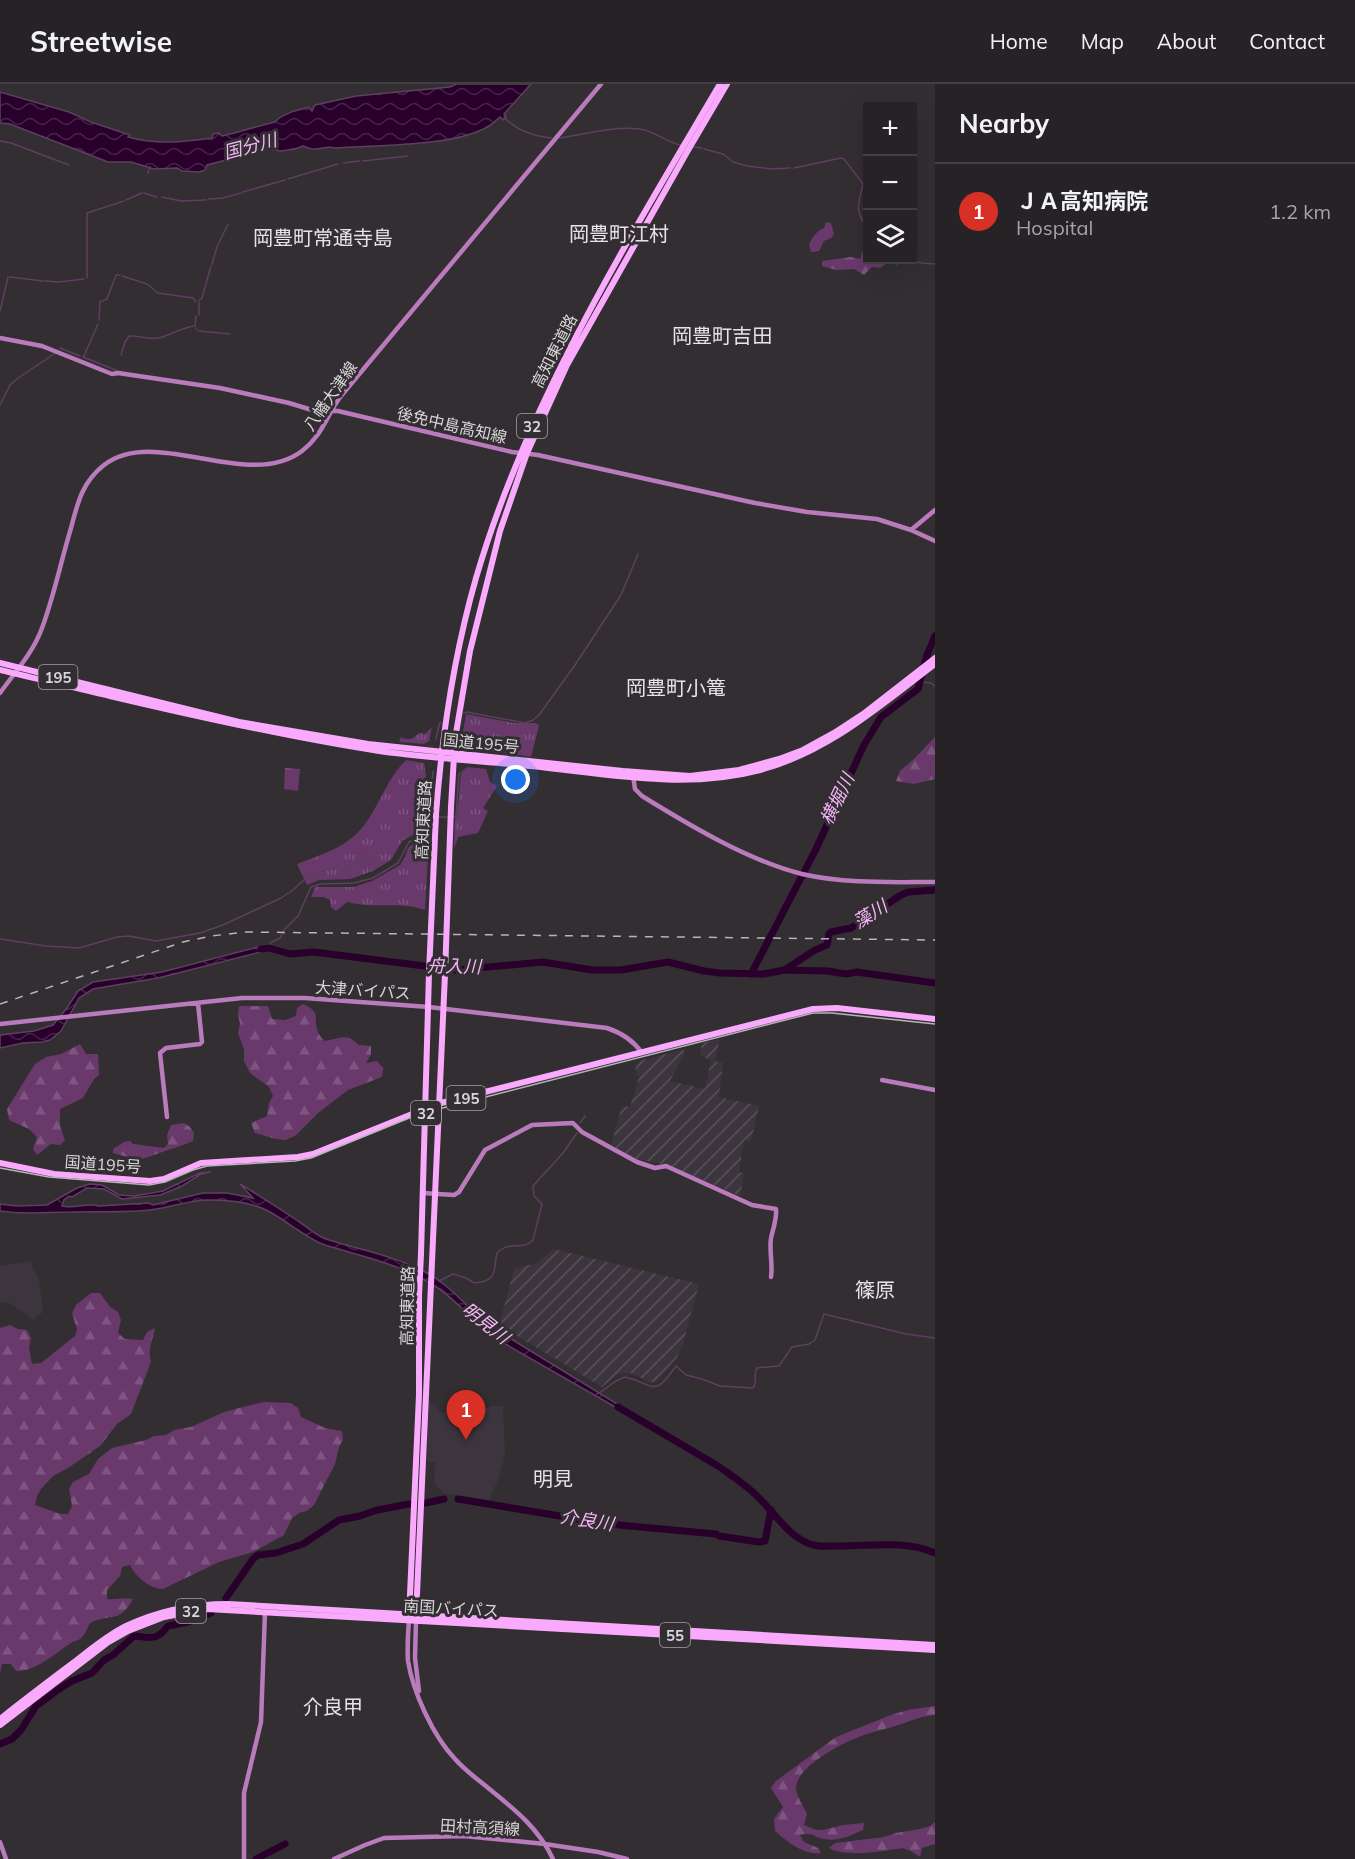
<!DOCTYPE html>
<meta charset="utf-8">
<style>
:root{--surface:#262226;--page:#322f32;--text:#f1f3f6;--muted:#a4a4a7;--line:#423f43;--accent:#d93025}
body{margin:0;font-family:Mulish,"Noto Sans JP",sans-serif;background:var(--page);color:var(--text)}
.controls{position:absolute;right:18px;top:18px;display:grid;overflow:hidden;border-radius:0px;box-shadow:0 6px 24px #0002}
.controls button{width:54px;height:54px;display:grid;place-items:center;padding:0;border:0;border-bottom:2px solid var(--line);background:var(--surface);color:var(--text);font:30px sans-serif}
.you{position:absolute;left:516px;top:696px;width:21px;height:21px;margin:-15px;border:4px solid #fff;border-radius:50%;background:#1a73e8;box-shadow:0 0 0 9px #1a73e833}
.badge{display:grid;place-items:center;width:39px;height:39px;border-radius:50%;background:var(--accent);color:#fff;font-size:20px;font-weight:700}
.pin{position:absolute;translate:-50% -50px;filter:drop-shadow(0 2px 3px #0008)}
.pin::after{content:'';position:absolute;top:32px;width:21px;height:18px;background:inherit;clip-path:polygon(0 0,100% 0,50% 100%)}
.list{margin:0;padding:0;list-style:none}
h2{display:flex;justify-content:space-between;align-items:center;height:78px;margin:0;padding:0 24px;font-size:26px}
h2 small{font-size:20px;font-weight:400;color:var(--muted)}
.list li{display:grid;grid-template-columns:39px 1fr auto;gap:18px;align-items:center;box-sizing:border-box;height:96px;padding:0 24px;border-top:2px solid var(--line)}
.list b{display:block;font-size:22px;white-space:nowrap}
.list p{margin:0;font-size:20px;white-space:nowrap;color:var(--muted)}
.list em{font-size:20px;font-style:normal;color:var(--muted)}
.icon{flex:none;width:33px;height:33px;fill:none;stroke:currentColor;stroke-width:2;stroke-linecap:round;stroke-linejoin:round}
.map{position:relative;flex:none;width:935px;height:1775px;overflow:hidden}
header{display:flex;align-items:center;gap:36px;box-sizing:border-box;height:84px;padding:0 30px;background:var(--surface);border-bottom:2px solid var(--line)}
header strong{font-size:28px}
nav{display:flex;gap:33px;margin-inline-start:auto;font-size:21px}
main{display:flex}
aside{flex:1;background:var(--surface)}
.map>svg:first-child{display:block}
.built{fill:#3d353e}
.industrial{fill:url(#industrial-furrows)}
.grass{fill:url(#grass-tufts)}
.forest{fill:url(#forest-firs)}
.water{fill:url(#water-waves);stroke:#5d405f;stroke-width:1.5}
.lines{fill:none;stroke-linecap:round;stroke-linejoin:round}
.stream{stroke:#5d405f;stroke-width:1.5}
.river{stroke:#28002b;stroke-width:7}
.secondary{stroke:#ba7bbd;stroke-width:4.5}
.highway{stroke:#f9aafc;stroke-width:6}
.tram{stroke:#b8b5b8;stroke-width:1.5}
.rail{stroke:#b8b5b8;stroke-width:1.5;stroke-dasharray:8 8;stroke-linecap:butt}
.highway-bridge{stroke:#f9aafc;stroke-width:6}
.labels{text-anchor:middle;dominant-baseline:central;stroke-width:6;stroke-linejoin:round;paint-order:stroke}
.shield{fill:#322e32;stroke:#a6a3a6;stroke-width:1.5}
.shield-label{font-size:15px;font-weight:bold;fill:#d8d5d8}
.street-label{font-size:16px;fill:#d8d5d8;stroke:#322e32}
.water-label{font-size:18px;font-style:italic;fill:#f7b5f9;stroke:#322e32}
.quarter-label{font-size:20px;fill:#e7e2e7;stroke:#322e32}
</style>
<header>
<strong>Streetwise</strong>
<nav><a>Home</a><a>Map</a><a>About</a><a>Contact</a></nav>
</header>
<main>
<div class="map">
<svg width="935" height="1775" viewBox="0 0 935 1775">
<defs>
<pattern id="industrial-furrows" width="10" height="10" patternUnits="userSpaceOnUse" patternTransform="scale(1.5)"><rect width="10" height="10" fill="#3d353e"/><path d="M-1 1l2-2M0 10L10 0M9 11l2-2" fill="none" stroke="#585159"/></pattern>
<pattern id="grass-tufts" width="24" height="20" patternUnits="userSpaceOnUse" patternTransform="scale(1.5)"><rect width="24" height="20" fill="#69396c"/><path d="M3 7l-1-3M5 7V3M7 7l1-3M15 17l-1-3M17 17v-4M19 17l1-3" fill="none" stroke="#7e5580"/></pattern>
<pattern id="forest-firs" width="22" height="20" patternUnits="userSpaceOnUse" patternTransform="scale(1.5)"><rect width="22" height="20" fill="#69396c"/><path d="M5 1l3.5 6h-7zM16 11l3.5 6h-7z" fill="#7e5580"/></pattern>
<pattern id="water-waves" width="16" height="10" patternUnits="userSpaceOnUse" patternTransform="scale(1.5)"><rect width="16" height="10" fill="#28002b"/><path d="M0 5q4-4 8 0t8 0" fill="none" stroke="#462449"/></pattern>
</defs>
<rect width="100%" height="100%" fill="#322e32"/>
<path class="built" d="M31,1177L34,1187L39,1195L43,1228L33,1236L10,1219L0,1218V1182Z
M429,1317L443,1329L483,1326L491,1322H503L505,1372L498,1396L489,1416L443,1409L434,1399L435,1378H428L427,1376Z"/>
<path class="industrial" d="M720,955L715,977L723,979L719,1013L759,1022L751,1057L744,1056L739,1088L744,1090L740,1112L671,1082L637,1075L611,1061L622,1022L630,1023L639,993L635,985L639,977L681,966L686,967L670,997L705,1005L711,976L700,972L702,959Z
M554,1165L699,1200L683,1260L677,1274L656,1298H650L630,1289H623L618,1290L602,1303L499,1241L514,1185L537,1179Z"/>
<path class="grass" d="M466,630L514,639H536L539,642L531,673L467,662L462,655Z
M432,643L429,657L424,660L399,658L401,653C410,657 413,655 419,649L425,650Z
M406,676L424,679L426,691L424,745L402,757L391,776L373,787L350,795L319,796L307,801L297,780C315,773 338,766 353,753C377,733 383,698 406,676Z
M468,683L486,685L490,698L497,702L483,724L488,727L478,749L458,753L454,765L455,734L457,732L461,690Z
M429,754L425,826C399,817 373,825 347,818L336,827L331,823L330,816L324,813H311L315,803H354L372,797L400,781L405,773L408,764L414,759Z"/>
<path class="forest" d="M826,138L831,139L834,150L831,154L824,157L819,167L811,168L809,161C813,152 816,148 824,144Z
M867,156L868,176H897L901,177L897,181L889,178L880,184L872,183L864,191L854,185L836,186L822,182V177L851,173L860,175Z
M935,653V695L914,700L896,697L900,687L914,675Z
M285,684L300,685L298,707L284,705Z
M303,920C323,929 312,933 318,948C319,951 322,954 324,957C341,955 345,948 359,961L371,962V970L366,979L377,977L383,984L382,993L348,1006L318,1029L295,1052L285,1056L276,1055L255,1049L251,1039L267,1032L269,1019L273,1012L269,1003L250,989L244,977V965L238,949L240,940L238,930L239,922H268L272,935L285,936L296,932L297,924Z
M80,960L86,970H98L99,991L94,995L83,1014L60,1025V1042L65,1056L60,1061L51,1060L37,1071L33,1065L37,1053L29,1045L9,1036L7,1025L35,980L46,973L61,970Z
M184,1039L190,1043L194,1049L193,1057L186,1060L142,1075H135L113,1069V1065L124,1058L130,1057L133,1060L164,1064L168,1060L167,1051L171,1041Z
M91,1209H100L110,1223L118,1228L121,1236L118,1249L125,1255L143,1256L147,1248L155,1244C153,1257 147,1265 151,1278L131,1330L117,1340L100,1362L68,1384L53,1392L41,1405L37,1412L35,1421L60,1430H68L72,1422L69,1405L73,1398L89,1390L98,1375L112,1364L146,1356L154,1352L166,1351L174,1346L191,1343L224,1328L247,1322L264,1318L291,1319L298,1324L301,1333L325,1344L342,1347L343,1356L339,1363L335,1380L314,1421L307,1427L299,1429L292,1434L284,1451L253,1468L219,1478L163,1505C150,1505 135,1492 130,1481L122,1483L120,1492L107,1506V1515C116,1516 124,1513 133,1515C119,1540 110,1529 90,1539C87,1545 85,1552 80,1555C77,1557 73,1557 71,1559C55,1569 36,1588 16,1587L11,1580H2L0,1589V1244L10,1241L18,1245L27,1246L31,1254L29,1263L32,1280L41,1279L75,1252L77,1245L72,1229L76,1221Z
M935,1622V1631C920,1632 909,1638 895,1642C883,1646 870,1648 859,1653C842,1659 796,1683 796,1704C797,1713 803,1722 807,1730L804,1741C820,1749 823,1746 839,1742C847,1740 856,1740 864,1739L863,1746C852,1751 837,1758 824,1755C812,1753 815,1748 800,1751L804,1758L818,1764L821,1769C805,1772 786,1757 775,1747L774,1735L783,1723L771,1704L776,1697L836,1653L891,1631L908,1626Z
M935,1738V1760L922,1764L920,1773L911,1767L903,1764C883,1767 846,1774 829,1764L835,1759L884,1753L896,1749L920,1745L930,1742Z"/>
<path class="water" d="M456,0H531L504,30L506,33L503,36L500,33C496,36 493,40 489,42C455,63 376,61 335,64C323,60 320,70 303,62L295,65L281,67L269,65L207,81L205,86L199,88L182,87L177,84L154,85L131,78H108L10,40L0,39V8L69,28L91,38L130,51L128,53C157,61 183,58 212,54L213,50L219,49L222,52C240,48 257,42 275,38C283,29 298,26 309,23L312,27L315,21L356,12L450,3Z
M266,861L269,862V866L158,894L93,905L79,914L61,947L50,956L42,958L23,959L0,964V951L34,947L53,941L67,924L78,907L93,898L162,888Z
M211,1088L201,1090L182,1102L160,1111L122,1115L104,1105L87,1104L72,1113L69,1112L64,1116L62,1122C74,1125 89,1118 99,1122L149,1119L153,1121L203,1109H227L253,1114L240,1100C260,1112 279,1124 298,1137C309,1144 317,1153 329,1156C361,1166 395,1172 425,1188C457,1204 476,1238 508,1253L627,1326L624,1328L493,1253C473,1238 457,1216 435,1202C400,1180 364,1173 325,1161C303,1153 287,1136 266,1126C250,1118 227,1116 208,1116C189,1116 170,1124 150,1126C125,1129 98,1127 73,1128C48,1128 24,1131 0,1127V1120L17,1122L47,1121L77,1104L90,1100L102,1101L119,1111L134,1112L163,1107L200,1089Z"/>
<g class="lines">
<path class="stream" d="M504,33C516,46 534,52 551,54
M560,54C585,50 615,42 640,45C655,47 666,58 680,61
M0,57L11,59L69,81
M694,63L702,64
M704,65L723,70L733,78L747,82L772,85L790,84
M363,77L408,72
M343,79L359,77
M794,84L841,74L844,75L863,100C858,120 854,128 868,144
M148,89L150,83
M288,95L338,80
M243,108L285,96
M144,109L157,113
M162,113L181,117L206,116
M209,115L223,114L241,109
M126,116L142,109
M908,176L922,179L935,180
M212,180L217,163L228,140
M122,192L147,200L158,209L193,214L196,218
M10,193L43,197
M87,194V129L124,117
M45,197L59,198L84,195
M199,216L202,214L211,182
M0,227L8,193
M199,231V218
M99,236L100,218L107,215L116,191H120
M196,244L197,246
M199,247L230,250
M60,264L80,272
M121,271L125,258L129,252C139,251 148,256 158,254C172,251 179,244 195,242L196,232
M84,272L98,240
M83,273L118,287
M0,321L10,301L18,294L54,270
M920,598L931,599L935,602
M464,629L467,628L525,639L533,636L539,631L575,581L621,511L638,470
M436,655L439,641L441,638
M437,733H447
M452,733L456,732L459,690L467,684
M355,779L362,767
M305,795L318,793L325,795
M0,855L46,862L79,864L117,853L129,852L156,857L200,849L223,841L281,814L293,806L310,790L339,783L348,789L353,780C362,781 365,777 375,778L378,775
M269,864L270,859L280,854L284,846L298,832L311,803L320,800L354,799L373,794L398,779L409,758L425,751L428,747L433,687
M580,1039L585,1032
M439,1197L453,1190L466,1194L474,1199C499,1197 493,1186 497,1169C511,1155 522,1168 533,1156L542,1120L534,1112L533,1102L563,1069L577,1049
M597,1310C607,1305 614,1296 625,1293C655,1300 653,1315 676,1282L686,1291L702,1295L720,1302L753,1304C758,1298 753,1290 757,1284L779,1282L792,1263L809,1260L815,1256L824,1230L906,1250L935,1254"/>
<path class="river" d="M261,865L269,864L290,870L314,868L456,886L543,878L592,886H621L668,878L704,887L720,889L764,890L784,886L828,887L846,890L857,888L935,899
M786,885L815,866L827,861L829,850L831,848L851,844L901,811L908,808L935,806
M751,890L816,765L864,661L881,633L918,605L927,571L935,552
M618,1323L718,1382C732,1392 746,1401 758,1413C775,1429 789,1454 813,1461C821,1463 831,1462 840,1462C872,1462 904,1456 935,1469
M458,1415L608,1440L716,1450
M426,1419L444,1415
M719,1452L759,1458L765,1457L771,1426
M226,1514L253,1475L258,1471L276,1469L303,1460L339,1436L360,1432L377,1426L409,1420
M56,1607L72,1597L92,1589L104,1576L113,1571L134,1552C150,1553 156,1558 168,1542L188,1538L211,1529
M0,1660L12,1655L21,1646L36,1622L54,1609
M256,1775L285,1760"/>
<path class="secondary" d="M0,254L42,262L112,290L118,289L220,304L289,319L312,326L338,327L512,368L538,371L755,419L807,428L877,435L911,446L935,457
M911,446L935,426
M0,609C15,588 33,569 42,544C54,512 61,477 71,444C74,433 77,420 82,409C87,398 95,388 104,381C155,341 248,408 302,367C323,351 326,332 341,312L601,0
M633,691L635,705L642,712C689,741 749,777 802,790C845,800 891,798 935,798
M0,940L242,914H305L429,923L607,944C622,949 633,956 642,969
M882,996L935,1006
M167,1033L160,969L166,964L200,960L202,958L198,919
M423,1109L454,1111L459,1108L485,1066L532,1041L573,1039L582,1048L637,1078L655,1084L666,1082L752,1121L776,1125C777,1135 773,1145 771,1154C769,1167 773,1180 771,1193
M409,1536C408,1549 407,1563 408,1577C413,1608 433,1652 455,1675C463,1684 473,1692 482,1699C510,1722 537,1741 553,1775
M416,1536L415,1574L419,1607
M0,1758L6,1775
M244,1775V1709L261,1638L265,1528
M334,1775L365,1761L384,1754L464,1752L545,1760L598,1768L627,1775"/>
<path class="highway" d="M0,579L239,638L368,660L623,687L690,692L739,686L779,675L803,666L834,649L863,630L935,574
M0,586C36,595 73,603 110,612C199,633 288,653 379,667C429,674 480,677 531,682C607,690 685,706 760,686C828,668 880,622 935,580
M451,723L455,655L470,567L500,447L527,369L567,281L687,68L727,0
M436,730C442,650 454,571 476,494C528,317 627,158 720,0
M0,1079L54,1090L150,1097L164,1095L201,1079L298,1073L313,1070L437,1020L813,925L837,924L935,935
M416,1532L445,890
M409,1533L419,1311V1211L421,1170L429,889
M0,1635C24,1616 49,1597 73,1579C90,1566 106,1552 126,1542C158,1527 192,1520 228,1520L935,1561
M0,1641L107,1559L128,1547L164,1533L207,1525L935,1566"/>
<path class="tram" d="M0,1084L49,1093L149,1101L165,1098L193,1086L207,1082L295,1077L311,1074L419,1030L813,929H832L935,940"/>
<path class="rail" d="M0,920L183,858L211,852L247,848L935,856"/>
<path class="highway-bridge" d="M429,889L436,730
M445,890L451,723"/>
</g>
<g class="labels">
<g class="shield">
<rect x="517" y="330" width="30" height="24" rx="4.5"/>
<rect x="38.5" y="581" width="39" height="24" rx="4.5"/>
<rect x="446.5" y="1002" width="39" height="24" rx="4.5"/>
<rect x="411" y="1017" width="30" height="24" rx="4.5"/>
<rect x="176" y="1515" width="30" height="24" rx="4.5"/>
<rect x="660" y="1539" width="30" height="24" rx="4.5"/>
</g>
<g class="shield-label">
<text x="532" y="342">32</text>
<text x="58" y="593">195</text>
<text x="466" y="1014">195</text>
<text x="426" y="1029">32</text>
<text x="191" y="1527">32</text>
<text x="675" y="1551">55</text>
</g>
<g class="street-label">
<text transform="translate(554 267) rotate(-63)">高知東道路</text>
<text transform="translate(330 312) rotate(-55)">八幡大津線</text>
<text transform="translate(452 341) rotate(13)">後免中島高知線</text>
<text transform="translate(481 659) rotate(6)">国道195号</text>
<text transform="translate(423 736) rotate(-87)">高知東道路</text>
<text transform="translate(363 906) rotate(4)">大津バイパス</text>
<text transform="translate(103 1080) rotate(4)">国道195号</text>
<text transform="translate(407 1222) rotate(-89)">高知東道路</text>
<text transform="translate(451 1524) rotate(3)">南国バイパス</text>
<text transform="translate(480 1743) rotate(3)">田村高須線</text>
</g>
<g class="water-label">
<text transform="translate(250 62) rotate(-15)">国分川</text>
<text transform="translate(837 715) rotate(-64)">横堀川</text>
<text transform="translate(870 830) rotate(-32)">藻川</text>
<text transform="translate(454 882) rotate(1)">舟入川</text>
<text transform="translate(486 1239) rotate(38)">明見川</text>
<text transform="translate(587 1436) rotate(9)">介良川</text>
</g>
<g class="quarter-label">
<text x="619" y="149">岡豊町江村</text>
<text x="323" y="153">岡豊町常通寺島</text>
<text x="722" y="251">岡豊町吉田</text>
<text x="676" y="603">岡豊町小篭</text>
<text x="875" y="1205">篠原</text>
<text x="553" y="1394">明見</text>
<text x="333" y="1622">介良甲</text>
</g>
</g>
</svg>
<div class="controls">
<button>+</button>
<button>−</button>
<button><svg class="icon" aria-label="layers" viewBox="0 0 24 24"><path d="M12 4l9 5-9 5-9-5zM3 14l9 5 9-5"/></svg></button>
</div>
<div class="you"></div>
<div class="pin badge" style="left:466px;top:1356px">1</div>
</div>
<aside>
<h2>Nearby<small></small></h2>
<ul class="list">
<li><span class="badge">1</span><div><b>ＪＡ高知病院</b><p>Hospital</p></div><em>1.2 km</em></li>
</ul>
</aside>
</main>
